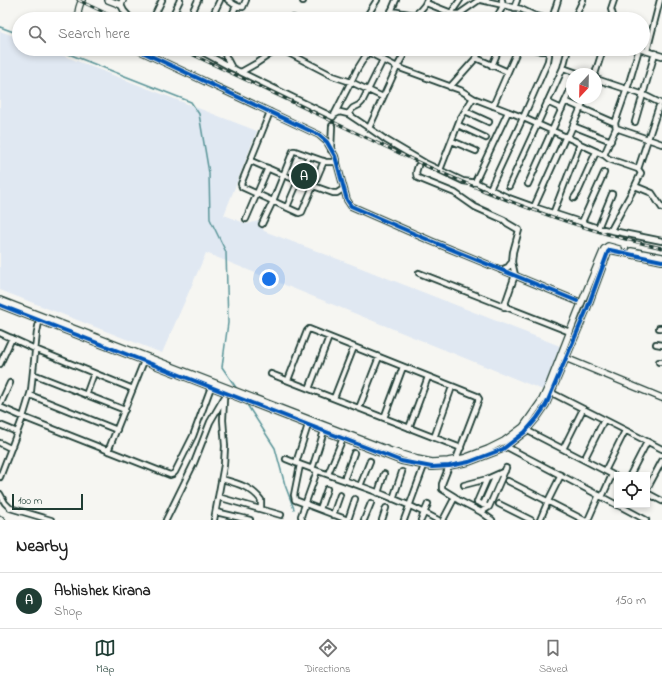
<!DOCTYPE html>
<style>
:root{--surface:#fff;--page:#f6f6f6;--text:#222;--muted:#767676;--line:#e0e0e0;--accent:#1f3d34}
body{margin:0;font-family:"Indie Flower",sans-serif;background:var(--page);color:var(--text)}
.controls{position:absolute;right:12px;bottom:12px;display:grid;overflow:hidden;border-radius:0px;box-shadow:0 2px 6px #0003}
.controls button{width:36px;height:36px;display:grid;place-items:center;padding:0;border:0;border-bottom:1px solid var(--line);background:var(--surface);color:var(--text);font:20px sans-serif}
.compass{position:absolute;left:566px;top:68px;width:36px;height:36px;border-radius:50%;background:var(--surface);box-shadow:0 2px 6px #0003;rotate:202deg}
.scale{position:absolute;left:12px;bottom:10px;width:71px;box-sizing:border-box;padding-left:4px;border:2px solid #1f3d34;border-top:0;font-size:11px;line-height:14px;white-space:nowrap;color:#1f3d34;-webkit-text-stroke:3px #f6f6f2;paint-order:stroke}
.you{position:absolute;left:269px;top:279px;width:14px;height:14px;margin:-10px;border:3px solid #fff;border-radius:50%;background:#1a73e8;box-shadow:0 0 0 6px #1a73e833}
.badge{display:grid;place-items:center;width:26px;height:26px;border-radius:50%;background:var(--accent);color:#fff;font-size:13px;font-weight:700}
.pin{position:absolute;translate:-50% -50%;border:2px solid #fff;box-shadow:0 1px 4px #0006}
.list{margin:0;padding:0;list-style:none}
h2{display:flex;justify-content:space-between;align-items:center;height:52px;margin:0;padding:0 16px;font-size:17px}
h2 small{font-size:13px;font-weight:400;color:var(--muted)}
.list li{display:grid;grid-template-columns:26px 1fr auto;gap:12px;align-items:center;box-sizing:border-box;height:56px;padding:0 16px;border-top:1px solid var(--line)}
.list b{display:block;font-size:15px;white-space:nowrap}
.list p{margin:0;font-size:13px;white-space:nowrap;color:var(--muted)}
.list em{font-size:13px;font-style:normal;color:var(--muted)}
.icon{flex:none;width:22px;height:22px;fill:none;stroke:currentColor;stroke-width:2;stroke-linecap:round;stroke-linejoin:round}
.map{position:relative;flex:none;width:662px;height:520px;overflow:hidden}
.search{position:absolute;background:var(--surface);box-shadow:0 2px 6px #0003;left:12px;right:12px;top:12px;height:44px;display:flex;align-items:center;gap:10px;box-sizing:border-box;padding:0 14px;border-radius:22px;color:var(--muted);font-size:15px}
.sheet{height:108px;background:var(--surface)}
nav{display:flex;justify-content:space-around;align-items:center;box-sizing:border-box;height:56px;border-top:1px solid var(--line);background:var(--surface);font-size:11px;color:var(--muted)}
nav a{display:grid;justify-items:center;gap:2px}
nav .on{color:var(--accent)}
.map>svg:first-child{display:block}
.built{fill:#e0e8f2}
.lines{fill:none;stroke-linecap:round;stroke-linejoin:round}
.stream{stroke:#5a9599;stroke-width:1.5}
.minor-tunnel{stroke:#cbd1cc;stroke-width:4.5;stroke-dasharray:4.5 2;stroke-linecap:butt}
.minor-casing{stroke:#1f3d34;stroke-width:8}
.tertiary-casing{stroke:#1f3d34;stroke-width:8}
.minor{stroke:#f6f6f2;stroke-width:4.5}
.tertiary{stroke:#f6f6f2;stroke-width:5.5}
.rail-casing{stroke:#1f3d34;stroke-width:3}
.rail{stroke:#f6f6f2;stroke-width:1.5;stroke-dasharray:4.5;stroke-linecap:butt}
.cycleway-casing{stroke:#f6f6f2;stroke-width:6}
.cycleway{stroke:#0057b8;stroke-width:4}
</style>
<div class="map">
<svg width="662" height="520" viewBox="0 0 662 520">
<rect width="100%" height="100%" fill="#f6f6f2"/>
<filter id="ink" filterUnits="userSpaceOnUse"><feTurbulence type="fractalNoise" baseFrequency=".025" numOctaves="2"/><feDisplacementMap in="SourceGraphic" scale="8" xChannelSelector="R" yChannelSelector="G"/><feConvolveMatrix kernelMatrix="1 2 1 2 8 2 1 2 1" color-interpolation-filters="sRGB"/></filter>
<g filter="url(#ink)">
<path class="built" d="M0,31L19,38V49H46L257,131L224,215L247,224L259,221L264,231L356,266L560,346L543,390L206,253L162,353L0,290Z"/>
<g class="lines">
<path class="stream" d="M0,27L19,34
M56,49L191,102L199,114L209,173L210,219L226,252L228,323L222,367L237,389
M246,403L275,448L285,485L294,509"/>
<path class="minor-tunnel" d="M332,126L333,117"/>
<defs>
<path id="minor" d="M228,0C232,3 237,8 243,7L246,0
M481,0L521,9L533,15L548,19
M614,0L611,9L614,19
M303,1V0
M426,3L454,14H459L479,0
M121,5L124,11L131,19
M514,8L517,0
M391,11L415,15L423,19
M451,13L460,0
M293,18L296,19
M153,19L162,0
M171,19L180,0
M189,19L198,0
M211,19L220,0
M230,19L236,6
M365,19L377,0
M388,19L396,0
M409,19C416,14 424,9 427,0
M496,19L503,6L502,0
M552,19L558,0
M574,19L583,0
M197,49L232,68L333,117L358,68L368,52
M222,49L232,68
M281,49L333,76L351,82L383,97
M358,49L368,52L397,67L460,90L473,98L517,115L575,141L580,144L553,214
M534,49C539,50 544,53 548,49
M639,49L662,56
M647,51L660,0
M476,58L508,72
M492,66L499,49
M563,68L580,74
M241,72L257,63L278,49
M595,74L603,49
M596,79L644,95L660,103L638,169L609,159L604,155
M450,87L476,58L481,49
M565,101L615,123
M547,102L562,109
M493,106L518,49
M465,111L489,122
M270,112L241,184L242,187L299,213L302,212L324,161
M348,114L353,108L359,105L362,102L383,60
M334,115L340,112L348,114L369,128L386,140L425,163L463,181L477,183L509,198L534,207L598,228L662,241
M635,122L655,53
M458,125L486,138
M573,126L611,141
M369,128L397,67L407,49
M616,128L662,144
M568,137L585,98
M452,141L476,151
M580,144L604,155L616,128L615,123L629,83L639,49
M331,150L332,126
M251,161L283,175L333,193H337L343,189
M418,166C417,170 414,174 418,178L455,193L475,207L504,220L507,223L519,230L513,252L512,262L515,275L504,307
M440,170L460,119L473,98
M475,182L508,112
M528,184L572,86
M509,186L563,68L568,49
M635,186L652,193L662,208
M490,189L523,118L548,61L549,55L548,49
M574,198L578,192L596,152
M287,207L309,156L326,162H337
M534,207L566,136
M246,219L268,168
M582,222L604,173
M262,224L273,201L293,151H295L309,156
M598,228L612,194
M611,230L635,186L641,173L638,169
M501,270L508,267L512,262
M419,273L570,332
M659,328H662
M0,333L35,349L133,389
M656,344L662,345
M659,362H662
M0,364L12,338
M33,374L125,410
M271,374L461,448
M288,380L307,331L309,329L477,396L479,399L455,462
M309,389L329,337
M552,393L662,449
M30,395L117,430
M86,395L94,373
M334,398L354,347
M0,405L10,383
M0,407L23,417L170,475L173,474L175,472L193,436L211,387
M359,408L379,357
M384,418L403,367
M0,425L17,432
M409,428L428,377
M526,430L617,477
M434,438L452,387
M0,443L10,448
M507,447L617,505
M563,449L583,409
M108,451L144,361
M286,459C336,479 390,493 438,520
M584,460L604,420
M296,463L308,425
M300,465L294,495L295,500L348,520
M449,466L442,484V489L455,497
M312,469L324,431
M605,471L625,431
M328,474L343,438
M630,475L647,442
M0,477L23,417L31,391L37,332L40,317
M222,479C236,483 252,487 261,500V509
M487,479L477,502L489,507
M344,480L354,453
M508,481L584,520
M464,485L487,479L505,471
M360,486L370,461
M647,489L662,461
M378,493L384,474
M647,493L662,501
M0,494L5,503L10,508L51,520
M218,497L281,515
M602,497L612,475
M393,499L402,472
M499,504L531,520
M483,505L496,476
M618,505L646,520
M320,509L327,489
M216,512L250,520
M481,512L489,507L506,468
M333,515L340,495
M0,519L2,520
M166,520L194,463L210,422L224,398
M214,520L224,465L225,446L223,420L224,399
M302,520L301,516L317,471
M348,520L355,499
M364,520L371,503
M382,520L386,508
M404,520L424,466
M421,520L428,504
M443,520L455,497L458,500L481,512L492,520
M540,520L548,501L561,475
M588,520L599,495"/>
<path id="tertiary" d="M108,0L121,5L123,0
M79,19C77,13 79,6 82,0
M136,49L319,135L327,142L335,156L347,200L351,206L431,241L577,301
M631,251L662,257
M0,300L391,451L417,459L432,462L448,461L464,458L488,449L504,441L523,427L542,400L549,385L578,311L604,249L608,246L619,249
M0,305L401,461L416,464L432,467L449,466L469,462L503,449L525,432L537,418L546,405L587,309L608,252L610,250L662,261
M563,357L662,398"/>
</defs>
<use href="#minor" class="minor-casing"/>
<use href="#tertiary" class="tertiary-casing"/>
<use href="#minor" class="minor"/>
<use href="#tertiary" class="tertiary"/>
<defs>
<path id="rail" d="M78,0L118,19
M181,49C226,71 272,92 317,114C428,168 541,222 662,248"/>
</defs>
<use href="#rail" class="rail-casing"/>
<use href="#rail" class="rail"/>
<defs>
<path id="cycleway" d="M136,49L319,135L327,142L335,156L347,200L351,206L431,241L577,301
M0,305L401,461L416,464L432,467L449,466L469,462L503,449L525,432L537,418L546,405L587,309L608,252L610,250L662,261"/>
</defs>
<use href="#cycleway" class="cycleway-casing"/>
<use href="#cycleway" class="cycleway"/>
</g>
</g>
</svg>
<div class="controls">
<button><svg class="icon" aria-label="locate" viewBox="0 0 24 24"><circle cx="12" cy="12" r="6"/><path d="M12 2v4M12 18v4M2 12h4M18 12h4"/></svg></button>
</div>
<svg class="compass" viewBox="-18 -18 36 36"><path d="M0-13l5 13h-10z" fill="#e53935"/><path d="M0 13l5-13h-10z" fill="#767676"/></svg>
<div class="scale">100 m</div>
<div class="you"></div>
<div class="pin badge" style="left:304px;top:176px">A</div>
<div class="search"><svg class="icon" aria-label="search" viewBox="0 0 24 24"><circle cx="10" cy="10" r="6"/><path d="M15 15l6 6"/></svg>Search here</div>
</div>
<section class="sheet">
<h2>Nearby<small></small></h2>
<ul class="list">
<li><span class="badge">A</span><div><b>Abhishek Kirana</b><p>Shop</p></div><em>150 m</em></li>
</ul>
</section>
<nav>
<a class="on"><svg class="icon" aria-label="map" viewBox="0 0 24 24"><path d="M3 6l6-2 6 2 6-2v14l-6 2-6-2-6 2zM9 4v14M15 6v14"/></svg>Map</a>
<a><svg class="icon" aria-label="directions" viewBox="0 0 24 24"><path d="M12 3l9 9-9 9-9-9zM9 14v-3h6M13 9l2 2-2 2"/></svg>Directions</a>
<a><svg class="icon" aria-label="saved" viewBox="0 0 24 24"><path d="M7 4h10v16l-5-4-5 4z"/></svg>Saved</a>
</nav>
